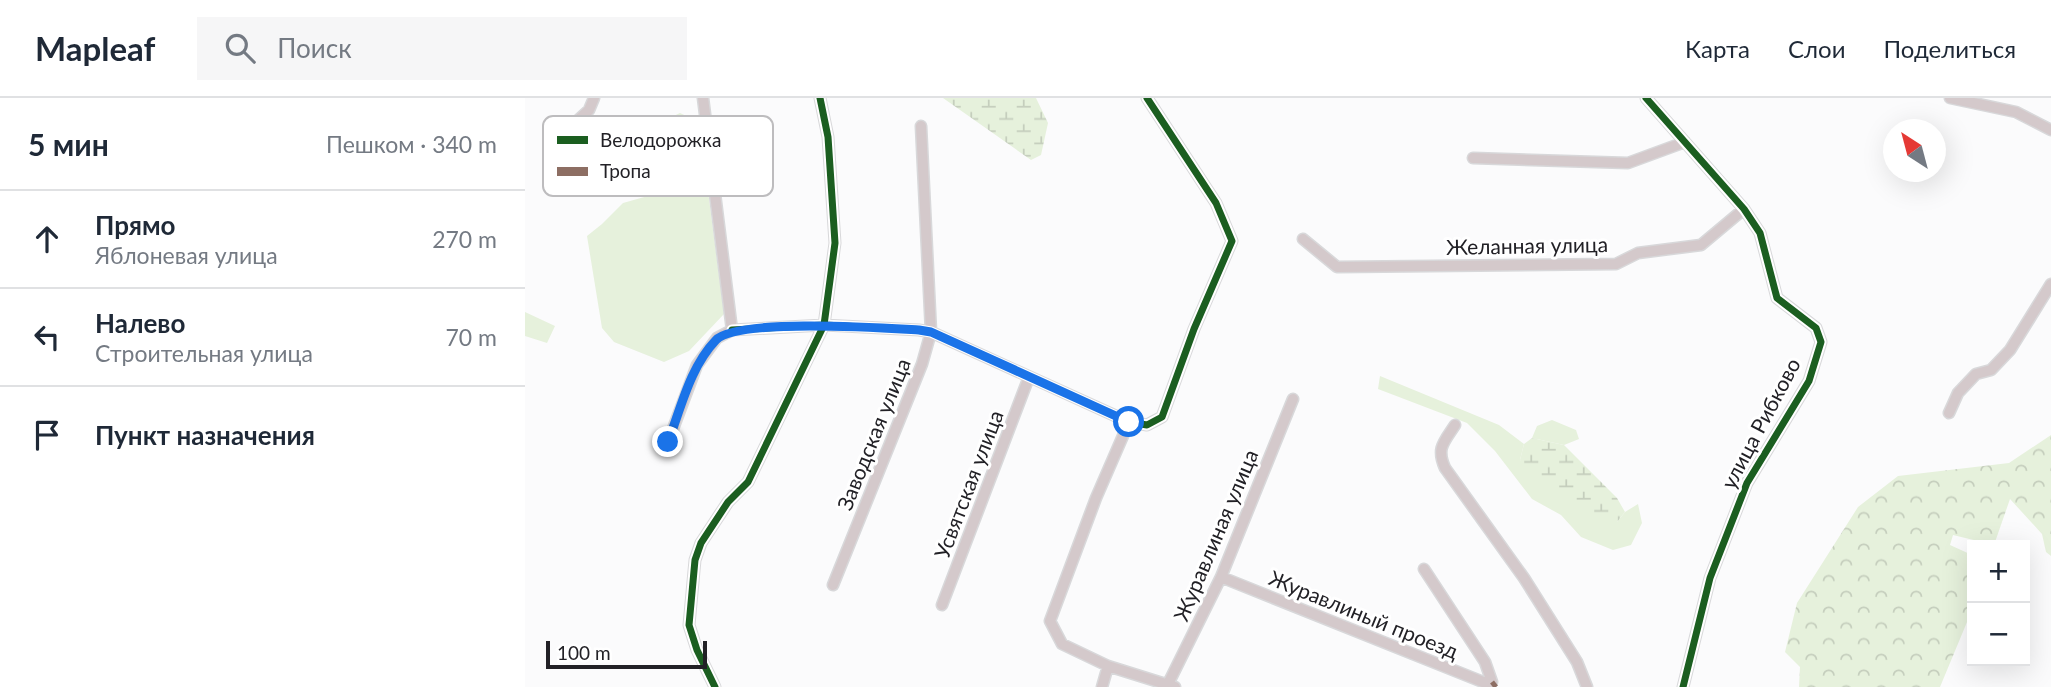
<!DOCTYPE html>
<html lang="ru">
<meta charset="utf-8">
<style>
:root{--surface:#fff;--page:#f6f6f7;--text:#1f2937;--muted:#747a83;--line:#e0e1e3}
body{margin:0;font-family:Lato,sans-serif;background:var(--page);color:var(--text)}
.controls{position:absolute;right:21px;bottom:21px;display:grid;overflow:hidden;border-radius:0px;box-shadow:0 7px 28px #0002}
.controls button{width:63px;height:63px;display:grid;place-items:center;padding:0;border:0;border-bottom:2px solid var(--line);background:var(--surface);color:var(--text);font:35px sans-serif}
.compass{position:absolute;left:1358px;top:21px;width:63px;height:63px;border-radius:50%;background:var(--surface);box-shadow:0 7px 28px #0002;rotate:324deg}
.scale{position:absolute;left:21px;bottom:18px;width:161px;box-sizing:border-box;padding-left:7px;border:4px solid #222126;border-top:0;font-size:19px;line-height:24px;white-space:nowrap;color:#222126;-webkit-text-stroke:5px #fff;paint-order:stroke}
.stop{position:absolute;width:21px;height:21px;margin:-16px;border:5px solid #1a73e8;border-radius:50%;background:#fff}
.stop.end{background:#1a73e8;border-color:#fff;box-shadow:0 2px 7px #0008}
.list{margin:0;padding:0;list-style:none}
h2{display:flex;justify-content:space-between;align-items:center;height:91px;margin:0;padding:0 28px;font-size:30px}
h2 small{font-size:23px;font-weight:400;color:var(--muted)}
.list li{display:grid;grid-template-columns:46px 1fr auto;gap:21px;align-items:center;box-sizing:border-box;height:98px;padding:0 28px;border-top:2px solid var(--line)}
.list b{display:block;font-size:26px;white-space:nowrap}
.list p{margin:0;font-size:23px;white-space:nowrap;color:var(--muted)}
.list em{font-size:23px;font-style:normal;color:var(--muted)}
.icon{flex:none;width:38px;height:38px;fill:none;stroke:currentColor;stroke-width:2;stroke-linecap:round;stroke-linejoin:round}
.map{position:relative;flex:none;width:1526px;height:589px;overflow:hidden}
header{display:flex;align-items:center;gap:42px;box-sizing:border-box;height:98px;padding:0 35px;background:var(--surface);border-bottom:2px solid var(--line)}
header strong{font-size:33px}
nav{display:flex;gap:38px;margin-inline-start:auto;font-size:24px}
.search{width:490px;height:63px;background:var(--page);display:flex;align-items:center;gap:18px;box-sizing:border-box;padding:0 24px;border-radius:0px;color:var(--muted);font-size:26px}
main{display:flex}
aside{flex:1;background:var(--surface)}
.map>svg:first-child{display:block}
.grass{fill:#e6f1dc}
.forest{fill:url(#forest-crowns)}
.wetland{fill:url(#wetland-marsh)}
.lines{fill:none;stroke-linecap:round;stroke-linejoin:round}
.minor-casing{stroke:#d8d8da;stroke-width:13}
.minor{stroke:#d4c9cb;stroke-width:10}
.quiet{stroke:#8d6e63;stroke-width:5;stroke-dasharray:10 5;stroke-linecap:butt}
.cycleway-casing{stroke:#fff;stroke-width:11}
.cycleway{stroke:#1b5e20;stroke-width:7}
.route{stroke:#1a73e8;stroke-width:9}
.labels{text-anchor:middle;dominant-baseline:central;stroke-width:6;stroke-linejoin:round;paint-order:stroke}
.street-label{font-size:21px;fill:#222126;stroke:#fff}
.key{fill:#fff;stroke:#bdbcbe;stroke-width:2}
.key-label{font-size:19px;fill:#222126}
</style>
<header>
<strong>Mapleaf</strong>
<div class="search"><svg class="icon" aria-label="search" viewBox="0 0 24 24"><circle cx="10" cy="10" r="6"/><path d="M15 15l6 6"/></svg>Поиск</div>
<nav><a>Карта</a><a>Слои</a><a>Поделиться</a></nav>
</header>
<main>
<aside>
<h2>5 мин<small>Пешком · 340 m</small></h2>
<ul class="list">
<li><svg class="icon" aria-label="ahead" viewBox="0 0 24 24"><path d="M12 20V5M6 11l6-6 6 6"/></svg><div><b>Прямо</b><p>Яблоневая улица</p></div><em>270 m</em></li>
<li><svg class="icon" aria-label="left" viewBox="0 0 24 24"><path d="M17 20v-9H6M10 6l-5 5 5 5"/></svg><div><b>Налево</b><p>Строительная улица</p></div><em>70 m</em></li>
<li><svg class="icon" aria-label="arrive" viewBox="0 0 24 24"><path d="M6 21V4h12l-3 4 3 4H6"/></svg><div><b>Пункт назначения</b></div></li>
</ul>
</aside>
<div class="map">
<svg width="1526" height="589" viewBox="0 0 1526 589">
<defs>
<pattern id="forest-crowns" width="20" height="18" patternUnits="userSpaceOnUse" patternTransform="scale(1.75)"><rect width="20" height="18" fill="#e6f1dc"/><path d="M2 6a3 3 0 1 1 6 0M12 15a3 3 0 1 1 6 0" fill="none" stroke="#c5cebd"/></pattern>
<pattern id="wetland-marsh" width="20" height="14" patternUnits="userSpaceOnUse" patternTransform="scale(1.75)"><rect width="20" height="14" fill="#e6f1dc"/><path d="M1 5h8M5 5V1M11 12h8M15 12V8" fill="none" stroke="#c5cebd"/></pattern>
</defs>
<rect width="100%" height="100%" fill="#fbfbfc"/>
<path class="grass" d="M155,15L174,24L199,216L164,253L139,264L89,244L77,230L62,138L77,126L98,105L130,96L125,38L134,25Z
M0,214L30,228L22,245L0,238Z
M855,278L974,327L999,346L995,362L1092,424L1100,414L1113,406L1117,425L1106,447L1088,452L1056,439L1036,417L1007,401L970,353L942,325L853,291Z
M1027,322L1051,332L1054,341L1039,347L1007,340L1012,328Z"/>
<path class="forest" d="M1526,337V458L1521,454L1517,436L1485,401L1469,447L1428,437L1425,447L1447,457V512L1415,589H1274L1275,569L1260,554L1272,505L1333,409L1373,378L1484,365Z"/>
<path class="wetland" d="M418,0H511L523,25L516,57L506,62Z
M1007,340L1039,347L1092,400L1100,414L1092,424H1075L1006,379L995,362L999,346Z"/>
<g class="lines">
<defs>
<path id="minor" d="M1121,0L1219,111L1235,135L1252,200L1291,230L1296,244L1284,283L1222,385L1185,480L1158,589
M1425,0L1491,14L1526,32
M948,60L1103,65L1160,44
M43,92L38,36L64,12L69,0
M778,141L812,169L1091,166L1113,155L1176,147L1219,111
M207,232L299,227L394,232L406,234L604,324L622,327L637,319L669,231L707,143L691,105L622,0
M1424,315L1433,295L1451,276L1466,272L1485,252L1526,186
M604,324L571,400L525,523L537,546L583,568L650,589
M930,327C919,344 911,350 920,370L999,480L1052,564L1062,589
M143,344L172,267L192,240L207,232L178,0
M696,479L958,584H967L960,564L899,471
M308,487L397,266L406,234L396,28
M417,507L504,279
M643,586L696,479L768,301
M190,589L172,552L164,527L170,462L176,445L203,404L223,384L299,227L310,145L303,39L295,0
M577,589L583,568"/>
</defs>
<use href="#minor" class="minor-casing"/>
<use href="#minor" class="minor"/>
<path class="quiet" d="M967,584L971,589"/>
<defs>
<path id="cycleway" d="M1121,0L1219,111L1235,135L1252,200L1291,230L1296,244L1284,283L1222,385L1185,480L1158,589
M207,232L299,227L394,232L406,234L604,324L622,327L637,319L669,231L707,143L691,105L622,0
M190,589L172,552L164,527L170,462L176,445L203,404L223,384L299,227L310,145L303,39L295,0"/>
</defs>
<use href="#cycleway" class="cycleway-casing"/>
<use href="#cycleway" class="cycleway"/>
</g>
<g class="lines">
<path class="route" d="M143,344C156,310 165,269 191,242C212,220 358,230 394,232L406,234L604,324"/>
</g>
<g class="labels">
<g class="street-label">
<text transform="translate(1002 147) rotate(-1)">Желанная улица</text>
<text transform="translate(1235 325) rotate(-62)">улица Рибково</text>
<text transform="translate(348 336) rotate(-68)">Заводская улица</text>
<text transform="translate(443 386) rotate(-69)">Усвятская улица</text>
<text transform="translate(690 437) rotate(-67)">Журавлиная улица</text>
<text transform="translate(839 516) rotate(22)">Журавлиный проезд</text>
</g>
</g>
<rect x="18" y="18" width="230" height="80" rx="10" class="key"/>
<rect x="32" y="38" width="31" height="8" fill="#1b5e20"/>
<rect x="32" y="69" width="31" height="9" fill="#8d6e63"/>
<g class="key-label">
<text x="75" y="49">Велодорожка</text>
<text x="75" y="80">Тропа</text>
</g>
</svg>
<div class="controls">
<button>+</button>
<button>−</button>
</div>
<svg class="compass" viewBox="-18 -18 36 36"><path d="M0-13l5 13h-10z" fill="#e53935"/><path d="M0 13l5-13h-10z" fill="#747a83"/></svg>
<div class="scale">100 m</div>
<div class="stop" style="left:604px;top:324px"></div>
<div class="stop end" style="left:143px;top:344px"></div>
</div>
</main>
